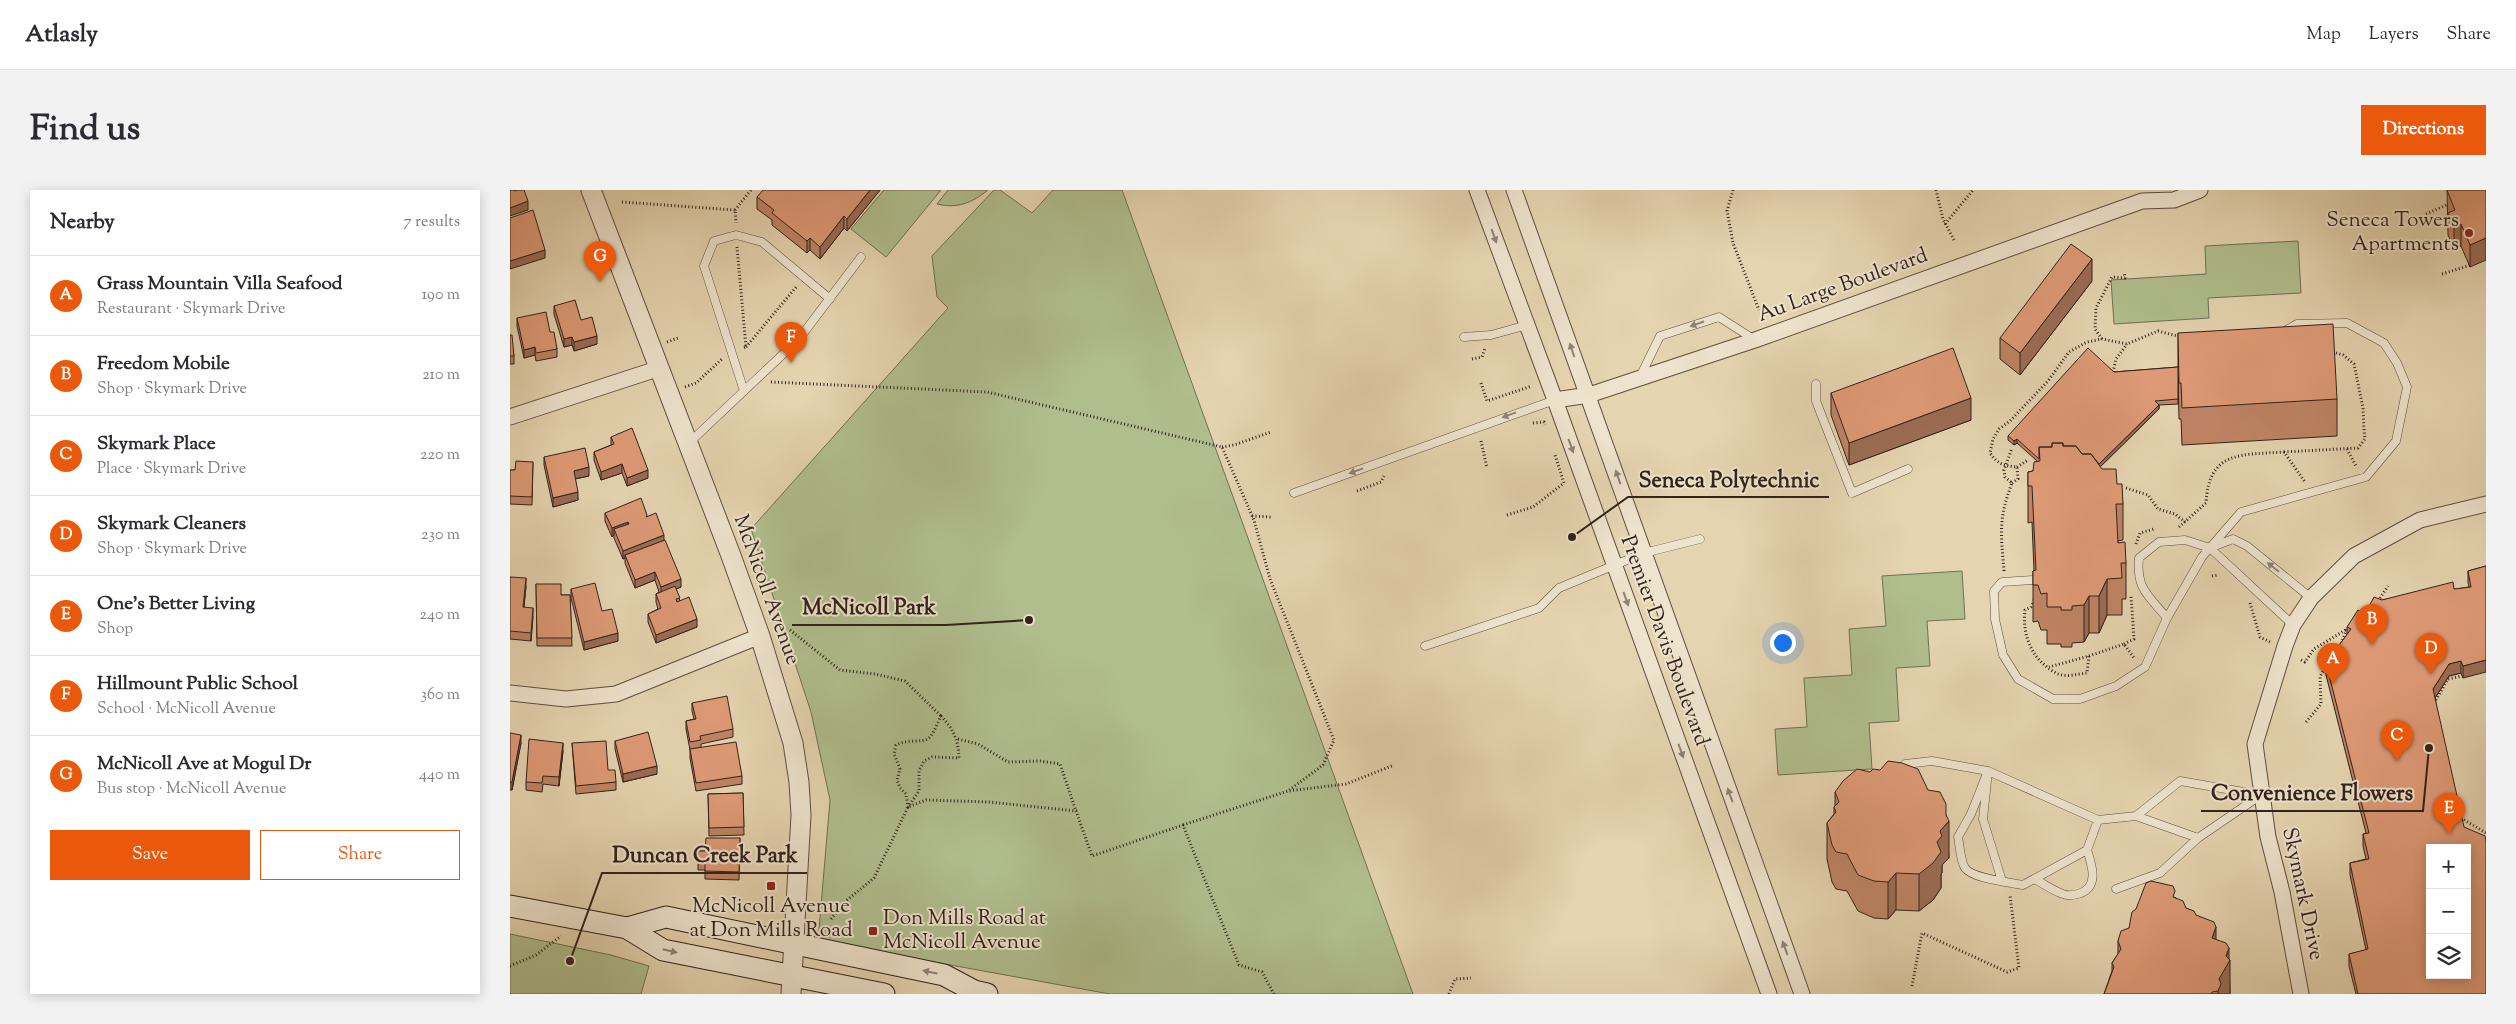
<!DOCTYPE html>
<meta charset="utf-8">
<style>
:root{--surface:#fff;--page:#f2f2f3;--text:#2b2b33;--muted:#7c7c81;--line:#e1e1e2;--accent:#ea580c}
body{margin:0;font-family:"Sorts Mill Goudy",serif;background:var(--page);color:var(--text)}
.controls{position:absolute;right:15px;bottom:15px;display:grid;overflow:hidden;border-radius:0px;box-shadow:0 2px 12px #0003}
.controls button{width:45px;height:45px;display:grid;place-items:center;padding:0;border:0;border-bottom:1px solid var(--line);background:var(--surface);color:var(--text);font:25px sans-serif}
.you{position:absolute;left:1272px;top:452px;width:18px;height:18px;margin:-12px;border:4px solid #fff;border-radius:50%;background:#1a73e8;box-shadow:0 0 0 8px #1a73e833}
.badge{display:grid;place-items:center;width:32px;height:32px;border-radius:50%;background:var(--accent);color:#fff;font-size:16px;font-weight:700}
.pin{position:absolute;translate:-50% -41px;filter:drop-shadow(0 1px 2px #0008)}
.pin::after{content:'';position:absolute;top:26px;width:18px;height:15px;background:inherit;clip-path:polygon(0 0,100% 0,50% 100%)}
.list{margin:0;padding:0;list-style:none}
h2{display:flex;justify-content:space-between;align-items:center;height:65px;margin:0;padding:0 20px;font-size:21px}
h2 small{font-size:16px;font-weight:400;color:var(--muted)}
.list li{display:grid;grid-template-columns:32px 1fr auto;gap:15px;align-items:center;box-sizing:border-box;height:80px;padding:0 20px;border-top:1px solid var(--line)}
.list b{display:block;font-size:19px;white-space:nowrap}
.list p{margin:0;font-size:16px;white-space:nowrap;color:var(--muted)}
.list em{font-size:16px;font-style:normal;color:var(--muted)}
.actions{display:flex;gap:10px;padding:15px 20px}
.actions a{flex:1;padding:11px 0;border:1px solid var(--accent);border-radius:0px;text-align:center;font-size:18px;color:var(--accent)}
.actions .main{background:var(--accent);color:#fff}
.icon{flex:none;width:28px;height:28px;fill:none;stroke:currentColor;stroke-width:2;stroke-linecap:round;stroke-linejoin:round}
.map{position:relative;flex:none;width:1976px;height:804px;overflow:hidden;border-radius:0px}
header{display:flex;align-items:center;gap:30px;box-sizing:border-box;height:70px;padding:0 25px;background:var(--surface);border-bottom:1px solid var(--line)}
header strong{font-size:24px}
nav{display:flex;gap:28px;margin-inline-start:auto;font-size:18px}
.intro{display:flex;align-items:center;justify-content:space-between;box-sizing:border-box;height:120px;padding:0 30px}
h1{margin:0;font-size:35px}
.button{padding:12px 22px;border-radius:0px;background:var(--accent);color:#fff;font-size:18px;font-weight:700}
main{display:flex;gap:30px;padding:0 30px}
aside{flex:1;background:var(--surface);border-radius:0px;box-shadow:0 2px 12px #0003}
.map>svg:first-child{display:block}
.green{fill:#b0be8e;stroke:#707055}
.lines{fill:none;stroke-linecap:round;stroke-linejoin:round}
.service-casing{stroke:#5e4e41;stroke-width:9}
.minor-casing{stroke:#5e4e41;stroke-width:17}
.tertiary-casing{stroke:#5e4e41;stroke-width:21}
.secondary-casing{stroke:#31221c;stroke-width:23}
.path{stroke:#31221c;stroke-width:3;stroke-dasharray:1 2.5;stroke-linecap:butt}
.service{stroke:#eee3cc;stroke-width:8}
.minor{stroke:#eee3cc;stroke-width:15}
.tertiary{stroke:#eee3cc;stroke-width:19}
.secondary{stroke:#eee3cc;stroke-width:21}
.wall{fill:#bf8465;stroke:#31221c}
.shaded-wall{fill:#9b6c53;stroke:#31221c}
.building{fill:#de9a76;stroke:#31221c;fill-rule:evenodd}
.oneway{fill:#908274}
.poi-dot{fill:#8f2418;stroke:#eee3cc;stroke-width:2}
.labels{text-anchor:middle;dominant-baseline:central;stroke-width:4;stroke-linejoin:round;paint-order:stroke}
.poi-label{font-size:21px;fill:#31221c;stroke:#eee3cc;text-anchor:end}
.street-label{font-size:21px;fill:#31221c;stroke:#eee3cc}
.leader{fill:none;stroke:#31221c;stroke-width:2}
.callout-dot{fill:#31221c;stroke:#eee3cc;stroke-width:2}
.callout-label{font-size:22px;text-anchor:middle;font-weight:bold;fill:#31221c;stroke:#eee3cc;stroke-width:4;stroke-linejoin:round;paint-order:stroke}
</style>
<header>
<strong>Atlasly</strong>
<nav><a>Map</a><a>Layers</a><a>Share</a></nav>
</header>
<div class="intro"><h1>Find us</h1><a class="button">Directions</a></div>
<main>
<aside>
<h2>Nearby<small>7 results</small></h2>
<ul class="list">
<li><span class="badge">A</span><div><b>Grass Mountain Villa Seafood</b><p>Restaurant · Skymark Drive</p></div><em>190 m</em></li>
<li><span class="badge">B</span><div><b>Freedom Mobile</b><p>Shop · Skymark Drive</p></div><em>210 m</em></li>
<li><span class="badge">C</span><div><b>Skymark Place</b><p>Place · Skymark Drive</p></div><em>220 m</em></li>
<li><span class="badge">D</span><div><b>Skymark Cleaners</b><p>Shop · Skymark Drive</p></div><em>230 m</em></li>
<li><span class="badge">E</span><div><b>One's Better Living</b><p>Shop</p></div><em>240 m</em></li>
<li><span class="badge">F</span><div><b>Hillmount Public School</b><p>School · McNicoll Avenue</p></div><em>360 m</em></li>
<li><span class="badge">G</span><div><b>McNicoll Ave at Mogul Dr</b><p>Bus stop · McNicoll Avenue</p></div><em>440 m</em></li>
</ul>
<div class="actions"><a class="main">Save</a><a>Share</a></div>
</aside>
<div class="map">
<svg width="1976" height="804" viewBox="0 0 1976 804">
<rect width="100%" height="100%" fill="#e5d4b0"/>
<filter id="stains"><feTurbulence type="fractalNoise" baseFrequency=".004" numOctaves="4"/><feColorMatrix values="0 0 0 0 .2 0 0 0 0 .09 0 0 0 0 .02 0 0 0 .5 -.17"/></filter>
<radialGradient id="worn" r=".72"><stop offset=".6" stop-color="#630" stop-opacity="0"/><stop offset="1" stop-color="#630" stop-opacity=".3"/></radialGradient>
<path class="green" d="M374,0H431L376,67L341,39Z
M438,0H478C462,13 447,19 427,14Z
M484,0H490L522,23L543,0H612L903,804H600L308,751L320,610L301,522L241,339L438,118L427,107L422,66Z
M1788,51L1791,103L1698,108L1699,128L1604,134L1601,90L1696,84L1695,56Z
M1452,381L1455,429L1417,431L1420,476L1386,478L1389,531L1359,533L1362,579L1268,585L1265,539L1297,537L1294,488L1342,485L1339,439L1376,436L1372,386Z
M0,744L101,765L139,776L131,804H0Z"/>
<g class="lines">
<defs>
<path id="service" d="M954,147L981,145L1017,135
M1130,187L1150,146L1209,127L1245,150
M1306,194V211L1342,303L1398,279
M234,201L194,76L204,51L226,45L252,52L320,109
M179,253L289,149L351,67
M784,303L1045,210
M1702,357L1723,349L1737,356L1801,408
M1523,390L1492,392L1484,401L1485,429L1493,465L1508,489L1543,509H1570L1606,496L1635,477L1657,428L1692,367L1731,322L1856,287L1886,251L1897,197L1887,173L1874,153L1837,133L1787,134L1775,141
M1657,428C1638,405 1626,399 1629,368L1649,352L1675,350L1700,358L1783,435
M915,456L1029,418L1049,398L1134,363L1190,349
M1395,574L1422,571L1478,581L1588,630L1626,626L1670,591L1751,605L1688,648L1650,683L1606,699
M1626,626L1688,648
M1524,689C1533,693 1543,701 1553,704C1557,706 1564,705 1568,704C1590,698 1582,675 1577,660
M1492,691L1473,629L1478,581L1461,624L1448,647C1450,656 1450,670 1455,678C1463,689 1499,692 1513,695L1577,660L1588,630"/>
<path id="minor" d="M967,0L1045,210L1259,804
M1004,0L1292,804
M1045,210L1079,205L1245,150L1632,11L1664,10L1690,0
M0,227L150,178
M0,503L56,509L106,504L250,446
M1791,804L1772,702L1758,647L1745,554L1775,456L1783,435L1801,408L1844,366L1910,330L1976,314"/>
<path id="tertiary" d="M81,0L220,363L250,446L283,553L289,592L291,625L281,804"/>
<path id="secondary" d="M0,716L117,738L153,760L374,804
M117,738L156,727L434,785L464,801L477,804"/>
</defs>
<use href="#service" class="service-casing"/>
<use href="#minor" class="minor-casing"/>
<use href="#tertiary" class="tertiary-casing"/>
<use href="#secondary" class="secondary-casing"/>
<path class="path" d="M1223,0L1217,21L1223,53L1249,120
M1426,0L1433,29L1444,50
M112,12L225,20L226,33
M225,20L241,0
M1916,24L1941,13
M1435,34L1463,0
M227,57L236,157L233,158
M1932,84L1961,75
M1592,149L1585,139L1586,118L1602,87L1615,88L1614,82
M157,152L168,148
M236,157L287,96
M962,169L972,167L975,158
M1603,182L1606,169L1617,154
M261,192L477,202L712,257L744,330L760,389L824,550L813,575L778,601
M971,193L977,211L1022,196
M175,197L186,193L212,169
M1023,233L1034,232L1035,235
M971,251L977,278
M712,257L724,255L761,242
M1837,259L1846,276
M1774,262L1848,258L1855,249L1854,240L1853,218L1844,174L1833,165L1820,161
M1507,277L1518,270
M1502,293L1508,289L1507,277C1495,276 1487,274 1480,263L1483,249L1489,239L1500,231L1538,191L1559,162L1577,152L1592,149L1617,154L1648,141L1671,147
M1616,298L1638,305L1648,319L1665,324L1675,332
M847,301L871,292L874,286
M997,325L1023,317L1054,293L1045,265
M742,326L761,327
M1669,337L1696,313C1699,260 1731,265 1774,262L1795,292
M1626,354L1630,343L1644,339
M1494,381C1491,343 1488,330 1502,293L1495,287L1494,280L1502,258
M1702,386L1709,385
M1524,410L1521,417L1515,420C1512,446 1522,470 1546,483C1555,488 1567,484 1577,483L1579,466L1539,477
M1868,411L1878,396
M1740,413L1750,447L1760,452
M280,440L330,480L365,484L395,491L431,526
M1614,454L1624,449L1621,406
M1579,466L1614,454L1624,468
M1791,470L1795,472L1804,459L1837,439L1831,454
M1924,513L1938,489L1956,485
M431,526C444,540 448,549 449,568L422,567L414,571L409,581V601L398,617L396,604L390,598L387,590L390,579L384,564L386,555C397,549 413,553 419,548C424,543 428,532 431,526Z
M1796,532L1811,514L1810,486L1818,474
M448,549L468,554L498,572L530,571L550,574L566,621
M1951,628L1976,643
M673,635L778,601L836,594L884,575
M321,729L336,711L364,688L398,617L416,610L479,612L566,621L582,666L673,635L729,775L752,782L764,804
M0,776L26,765L51,746
M1402,796L1412,743L1497,782L1509,778L1500,705
M939,804L945,789L961,788"/>
<use href="#service" class="service"/>
<use href="#minor" class="minor"/>
<use href="#tertiary" class="tertiary"/>
<use href="#secondary" class="secondary"/>
</g>
<path class="wall" d="M370,0L337,41L334,38L310,69L300,60L297,63L262,35V30L247,19V7Z
M1937,0H1976L1960,77L1951,56L1944,59L1938,45Z
M1582,91L1510,185L1490,169V148Z
M44,116L71,130L87,154L64,161L62,155L54,157L44,124Z
M7,128L40,142L47,159V167L26,171L25,165L14,168L7,136Z
M1668,143L1827,209V246L1672,255L1671,229H1669L1668,186V214L1649,215V219L1590,277L1607,294L1613,314V350L1608,351V353L1616,373V409H1612V425H1597L1589,443H1579L1574,452L1562,453V457H1551V454H1537V440H1531L1528,431L1523,432V381H1524L1522,332L1518,333V282L1523,281L1527,271L1507,253L1504,255L1498,250V246L1604,182L1668,177Z
M0,145L4,166V174H0Z
M1321,203L1461,230L1339,275L1321,225Z
M101,247L138,288L117,296L112,283L91,290L84,270V262L101,255Z
M34,267L79,286L65,289L68,310L43,317L34,275Z
M23,272L22,315L0,314V280H5Z
M95,323L137,327L154,350L171,397L166,399L170,411L187,437L146,453L138,432V424L148,419L146,412V404L149,402L145,390L125,398L115,373V368L113,369L104,348V345L102,347L95,331Z
M1976,376L1953,488L1951,483L1939,486L1925,508L1976,804H1846L1839,776V764L1856,760L1840,685V673L1856,669L1853,656V644L1856,643L1816,485V473L1837,445V437L1855,424L1872,410L1959,397L1958,393V381Z
M0,387L16,396L14,417L23,426L21,451L0,449Z
M26,394L51,405H60L62,456H27Z
M61,399L92,421L108,451L74,460L61,408Z
M182,513L223,539V547L191,554V558L232,586V594L186,601L180,568V560L176,539V531L184,529L182,521Z
M0,543L11,553L2,600H0Z
M105,551L147,584L113,592L105,559Z
M62,553L98,580L106,592V600L66,604Z
M53,561L49,596L33,594L32,602L16,600V592Z
M1418,600L1436,625L1439,668L1432,675V683L1431,684V698L1423,710L1409,721L1386,720L1378,729L1364,728L1348,721L1337,701L1326,699L1322,692L1317,669V633L1324,624V617L1325,616V602Z
M233,603L234,645L199,646L198,604Z
M230,648L229,690L195,689V680H188V661H195Z
M1665,707L1676,718L1686,725L1706,749L1719,769L1720,804H1594L1602,781V773L1608,764V751L1619,738Z"/>
<path class="shaded-wall" d="M360,0H370L337,41V29Z
M18,11V20L0,26V18Z
M334,26V38L310,69V57Z
M1951,34V56L1944,59V37Z
M300,48V60L297,63V51Z
M1976,48V70L1960,77V55Z
M35,60V68L0,79V71Z
M1582,69V91L1510,185V163Z
M87,146V154L64,161V152Z
M62,147V155L54,157V149Z
M25,157V165L14,168V160Z
M1461,208V230L1339,275V253Z
M1649,215V219L1583,284V280Z
M1507,249V253L1504,255V251Z
M112,274V283L91,290V282Z
M79,277V286L64,289V281Z
M138,280V288L117,296V288Z
M68,302V310L43,317V308Z
M118,332V340L104,339V345L102,347V338Z
M154,345V353L115,365V368L113,369V361Z
M145,382V390L125,398V390Z
M16,388V396L13,425V417Z
M171,389V397L151,405V397Z
M1597,389V425L1589,443V406Z
M1579,406V443L1574,452V415Z
M23,418V426L21,451V443Z
M187,429V437L146,453V445Z
M108,443V451L74,460V452Z
M1976,470V482L1953,488V476Z
M1951,471V483L1939,486L1923,511V499L1939,474Z
M11,545V553L2,600V592Z
M53,553V561L49,596V587Z
M147,576V584L113,592V584Z
M1439,631V668L1432,675V683L1431,684V698L1423,710L1409,721V684L1427,652L1430,641Z
M1386,683V720L1378,729V692Z
M1706,737V774L1702,748Z
M1719,758V772L1720,770V804H1708L1709,789Z"/>
<path class="building" d="M0,0H4L5,1L8,0H14L18,11L0,18Z
M253,0H360L337,29L334,26L310,57L300,48L297,51L262,23L264,20L247,7Z
M1937,0H1976V48L1960,55L1951,34L1944,37L1938,23L1945,20Z
M23,20L35,60L0,71V28Z
M1561,54L1582,69L1510,163L1490,148Z
M65,110L71,130L82,127L87,146L64,152L62,147L54,149L44,116Z
M36,122L40,142H44L47,159L26,163L25,157L14,160L7,128Z
M1823,134L1827,209L1672,218L1671,193H1669L1668,143Z
M0,145H2L4,166H0Z
M1443,158L1461,208L1339,253L1321,203Z
M1578,158L1604,182L1668,177V209L1645,211L1649,215L1589,274L1581,264H1572L1566,256H1553V253H1542V257H1529V269L1507,249L1504,251L1498,246Z
M122,238L138,280L117,288L112,274L91,282L84,262L104,254L101,247Z
M1542,253H1553V256H1566L1572,264H1581L1592,279H1606L1607,294H1612L1613,314H1606L1608,353L1615,352L1616,373H1611L1612,388L1597,389L1589,406H1579L1574,415L1562,416V420H1551V417H1537V403L1531,404L1528,395H1523V381L1526,380L1522,296H1518V282L1523,281L1524,272L1530,271L1529,257H1542Z
M75,258L79,277L64,281L68,302L43,308L34,267Z
M6,271L23,272L22,307L0,306V280H5Z
M131,308L137,325L136,327L146,323L154,345L113,361L104,339L119,334L118,332L102,338L95,323Z
M155,350L171,389L151,397L145,382L125,390L115,365Z
M1976,376V470L1953,476L1951,471L1939,474L1923,499L1954,637L1975,646L1976,652V804H1848L1839,764L1858,759L1840,673L1859,669L1853,644L1859,643L1816,473L1841,439L1837,437L1848,420L1855,424L1864,407L1872,410L1943,392L1944,399L1961,397L1958,381ZM1920,658H1957V785H1920Z
M0,387L16,388L13,417L23,418L21,443L0,441Z
M85,393L92,421L102,419L108,443L74,452L61,399Z
M26,394H51V405H60L62,448H27Z
M165,396L170,408L166,409L167,412L179,407L187,429L146,445L138,424L151,418L146,404Z
M217,506L223,539L190,546L191,550L180,552L176,531L186,529L182,513Z
M138,542L147,576L113,584L105,551Z
M0,543L11,545L2,592H0Z
M19,549L53,553L49,587L33,586L32,593L16,592Z
M96,551L98,580H105L106,592L66,596L62,553Z
M226,552L232,586L186,593L180,559Z
M1378,571L1392,573L1408,579L1418,600L1430,602L1436,614V625L1439,631L1430,641L1432,646L1427,652L1431,662L1423,673L1409,684L1386,683L1378,692L1364,691L1348,685L1337,664L1326,662L1322,655L1317,633L1326,622L1324,617L1329,612L1325,602L1333,591L1347,579L1360,582L1363,579L1370,580Z
M233,603L234,637L199,638L198,604Z
M196,648H230L229,682L195,681V672H188V661H195Z
M1641,691L1663,696L1665,701L1663,707L1673,711L1676,718L1684,721L1686,725L1704,732L1706,737L1702,748L1716,753L1719,758L1716,766L1720,770L1709,789L1711,794L1708,801L1702,802L1701,804H1594L1604,777L1602,773L1611,759L1608,751L1611,741L1619,738L1622,722L1626,719L1636,693Z"/>
<defs><path id="oneway-solid" d="M-6-.8H1V-3.2L6.5 0L1 3.2V.8H-6Z" transform="scale(1.25)"/></defs>
<g class="oneway">
<use href="#oneway-solid" transform="translate(984 46) rotate(70)"/>
<use href="#oneway-solid" transform="translate(1187 134) rotate(161)"/>
<use href="#oneway-solid" transform="translate(1062 160) rotate(-108)"/>
<use href="#oneway-solid" transform="translate(999 225) rotate(160)"/>
<use href="#oneway-solid" transform="translate(1061 256) rotate(70)"/>
<use href="#oneway-solid" transform="translate(846 281) rotate(160)"/>
<use href="#oneway-solid" transform="translate(1108 287) rotate(-109)"/>
<use href="#oneway-solid" transform="translate(1763 377) rotate(-141)"/>
<use href="#oneway-solid" transform="translate(1116 409) rotate(70)"/>
<use href="#oneway-solid" transform="translate(1171 561) rotate(70)"/>
<use href="#oneway-solid" transform="translate(1220 605) rotate(-110)"/>
<use href="#oneway-solid" transform="translate(1275 758) rotate(-110)"/>
<use href="#oneway-solid" transform="translate(160 761) rotate(13)"/>
<use href="#oneway-solid" transform="translate(420 782) rotate(-168)"/>
</g>
<g class="poi-dot">
<circle cx="1959" cy="43" r="5"/>
<rect x="256" y="691" width="10" height="10" rx="2.5"/>
<rect x="358" y="736" width="10" height="10" rx="2.5"/>
</g>
<g class="labels">
<g class="poi-label">
<text x="1949" y="31">Seneca Towers<tspan x="1949" dy="24">Apartments</tspan></text>
<text x="261" y="717" text-anchor="middle">McNicoll Avenue<tspan x="261" dy="24">at Don Mills Road</tspan></text>
<text x="373" y="729" text-anchor="start">Don Mills Road at<tspan x="373" dy="24">McNicoll Avenue</tspan></text>
</g>
<g class="street-label">
<text transform="translate(1333 96) rotate(-20)">Au Large Boulevard</text>
<text transform="translate(256 400) rotate(70)">McNicoll Avenue</text>
<text transform="translate(1154 451) rotate(70)">Premier Davis Boulevard</text>
<text transform="translate(1792 704) rotate(78)">Skymark Drive</text>
</g>
</g>
<path class="leader" d="M1062 347L1118 307H1319M519 430L436 435H282M1919 558L1913 621H1691M60 771L92 683H297"/>
<g class="callout-dot">
<circle cx="1062" cy="347" r="5"/>
<circle cx="519" cy="430" r="5"/>
<circle cx="1919" cy="558" r="5"/>
<circle cx="60" cy="771" r="5"/>
</g>
<g class="callout-label">
<text x="1219" y="297">Seneca Polytechnic</text>
<text x="359" y="424">McNicoll Park</text>
<text x="1802" y="610">Convenience Flowers</text>
<text x="195" y="672">Duncan Creek Park</text>
</g>
<rect width="100%" height="100%" filter="url(#stains)"/>
<rect width="100%" height="100%" fill="url(#worn)"/>
</svg>
<div class="controls">
<button>+</button>
<button>−</button>
<button><svg class="icon" aria-label="layers" viewBox="0 0 24 24"><path d="M12 4l9 5-9 5-9-5zM3 14l9 5 9-5"/></svg></button>
</div>
<div class="you"></div>
<div class="pin badge" style="left:1823px;top:494px">A</div>
<div class="pin badge" style="left:1862px;top:455px">B</div>
<div class="pin badge" style="left:1887px;top:571px">C</div>
<div class="pin badge" style="left:1921px;top:484px">D</div>
<div class="pin badge" style="left:1939px;top:644px">E</div>
<div class="pin badge" style="left:281px;top:173px">F</div>
<div class="pin badge" style="left:90px;top:92px">G</div>
</div>
</main>
